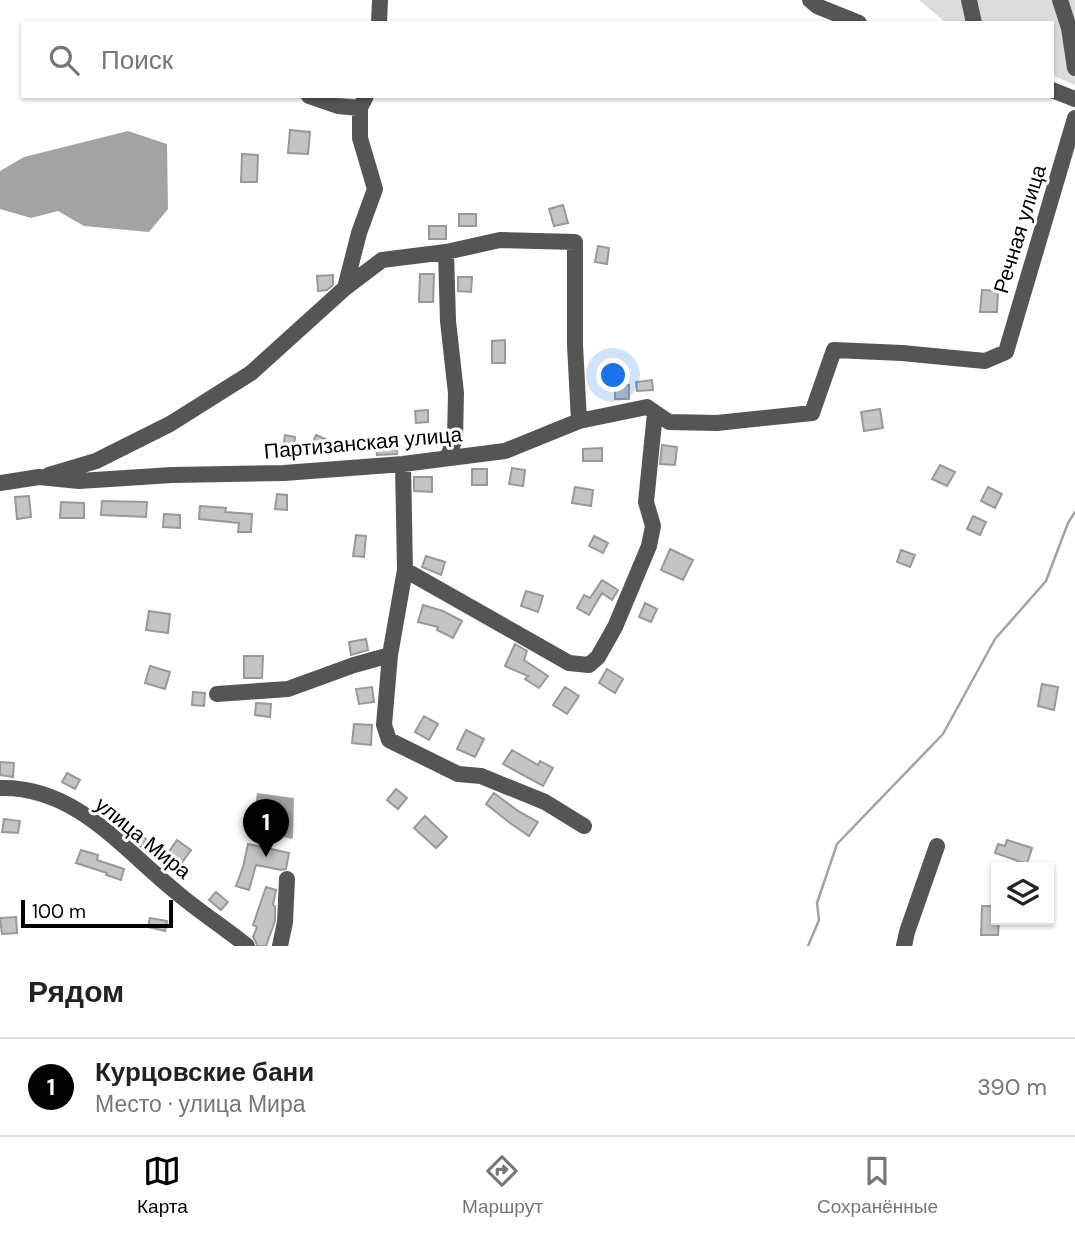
<!DOCTYPE html>
<html lang="ru">
<meta charset="utf-8">
<style>
:root{--surface:#fff;--page:#f2f2f2;--text:#222;--muted:#767676;--line:#e0e0e0;--accent:#000}
body{margin:0;font-family:"DM Sans",sans-serif;background:var(--page);color:var(--text)}
.controls{position:absolute;right:21px;bottom:21px;display:grid;overflow:hidden;border-radius:0px;box-shadow:0 2px 5px #0004}
.controls button{width:63px;height:63px;display:grid;place-items:center;padding:0;border:0;border-bottom:2px solid var(--line);background:var(--surface);color:var(--text);font:35px sans-serif}
.scale{position:absolute;left:21px;bottom:18px;width:152px;box-sizing:border-box;padding-left:7px;border:4px solid #000;border-top:0;font-size:19px;line-height:24px;white-space:nowrap;color:#000;-webkit-text-stroke:5px #fff;paint-order:stroke}
.you{position:absolute;left:614px;top:376px;width:24px;height:24px;margin:-18px;border:5px solid #fff;border-radius:50%;background:#1a73e8;box-shadow:0 0 0 10px #1a73e833}
.badge{display:grid;place-items:center;width:46px;height:46px;border-radius:50%;background:var(--accent);color:#fff;font-size:23px;font-weight:700}
.pin{position:absolute;translate:-50% -58px;filter:drop-shadow(0 2px 4px #0008)}
.pin::after{content:'';position:absolute;top:37px;width:24px;height:21px;background:inherit;clip-path:polygon(0 0,100% 0,50% 100%)}
.list{margin:0;padding:0;list-style:none}
h2{display:flex;justify-content:space-between;align-items:center;height:91px;margin:0;padding:0 28px;font-size:30px}
h2 small{font-size:23px;font-weight:400;color:var(--muted)}
.list li{display:grid;grid-template-columns:46px 1fr auto;gap:21px;align-items:center;box-sizing:border-box;height:98px;padding:0 28px;border-top:2px solid var(--line)}
.list b{display:block;font-size:26px;white-space:nowrap}
.list p{margin:0;font-size:23px;white-space:nowrap;color:var(--muted)}
.list em{font-size:23px;font-style:normal;color:var(--muted)}
.icon{flex:none;width:38px;height:38px;fill:none;stroke:currentColor;stroke-width:2;stroke-linecap:round;stroke-linejoin:round}
.map{position:relative;flex:none;width:1075px;height:946px;overflow:hidden}
.search{position:absolute;background:var(--surface);box-shadow:0 2px 5px #0004;left:21px;right:21px;top:21px;height:77px;display:flex;align-items:center;gap:18px;box-sizing:border-box;padding:0 24px;border-radius:0px;color:var(--muted);font-size:26px}
.sheet{height:189px;background:var(--surface)}
nav{display:flex;justify-content:space-around;align-items:center;box-sizing:border-box;height:98px;border-top:2px solid var(--line);background:var(--surface);font-size:19px;color:var(--muted)}
nav a{display:grid;justify-items:center;gap:4px}
nav .on{color:var(--accent)}
.map>svg:first-child{display:block}
.green{fill:#dcdcdc}
.water{fill:#a3a3a3}
.lines{fill:none;stroke-linecap:round;stroke-linejoin:round}
.stream{stroke:#a3a3a3;stroke-width:2.5}
.building{fill:#c4c4c4;stroke:#999;stroke-width:2}
.minor{stroke:#555;stroke-width:16}
.labels{text-anchor:middle;dominant-baseline:central;stroke-width:6;stroke-linejoin:round;paint-order:stroke}
.street-label{font-size:21px;fill:#000;stroke:#fff}
</style>
<div class="map">
<svg width="1075" height="946" viewBox="0 0 1075 946">
<rect width="100%" height="100%" fill="#fff"/>
<path class="green" d="M919,0H1075V85L1052,75V23H946Z"/>
<path class="water" d="M128,131L167,144L168,209L149,232L84,226L58,211L31,218L0,209V171L24,157Z
M257,793L294,798L293,837L292,839L252,829Z"/>
<g class="lines">
<path class="stream" d="M808,946L819,920L817,903L837,844L943,734L995,639L1046,581L1068,523L1075,512"/>
</g>
<path class="building" d="M290,130L310,132L308,154L288,153Z
M242,154L258,155L257,182H241Z
M563,205L568,223L554,226L549,209Z
M459,214H476V226H459Z
M429,226H446V239H429Z
M598,246L609,248L607,264L595,262Z
M420,274H434L433,302H419Z
M333,275V285L327,290L318,291L317,276Z
M458,277H472L471,292L458,291Z
M982,290L998,291L997,312H980Z
M505,340V363H492V341Z
M652,380L653,390L637,391L636,382Z
M629,385V399H615V386Z
M880,409L883,428L864,431L861,412Z
M428,410V422L416,423L415,411Z
M285,435L295,437L293,452L283,451Z
M316,435L328,440L321,454L310,449Z
M396,444L397,454L377,455L376,445Z
M662,445L677,447L675,465L660,464Z
M602,448V461H583V449Z
M940,465L955,472L947,486L932,479Z
M512,468L525,470L523,486L509,484Z
M472,469H487V485H472Z
M414,477H432V492L414,491Z
M575,487L593,490L591,506L572,503Z
M988,487L1002,494L995,508L981,501Z
M277,494L287,495V510L275,509Z
M29,496L31,517L17,519L15,497Z
M102,501L147,502L146,517L101,515Z
M61,502L84,503V518H60Z
M200,506L226,508L225,512L252,514L251,532H238L239,523L199,519Z
M164,514L180,515V528L163,527Z
M973,516L986,522L980,535L967,529Z
M356,535L366,536L364,557L353,556Z
M594,536L608,543L603,553L589,546Z
M670,549L693,560L683,580L661,570Z
M901,550L915,555L910,567L897,562Z
M426,556L445,562L441,575L422,567Z
M602,580L618,590L612,600L602,593L589,615L577,608L584,595L590,598Z
M526,591L543,596L538,612L521,606Z
M645,603L657,609L651,622L639,617Z
M423,605L443,611L462,621L453,638L437,630L438,627L418,622Z
M149,611L170,614L168,633L146,630Z
M366,639L368,650L351,655L349,642Z
M515,644L527,651L524,660L548,676L539,688L525,679L528,676L505,666Z
M244,656H263L262,678H244Z
M150,666L170,672L165,689L145,683Z
M607,669L623,679L615,693L599,683Z
M1042,684L1058,687L1054,710L1038,706Z
M372,687L374,702L359,704L356,689Z
M565,687L579,696L567,714L553,705Z
M193,692L205,693L204,706L192,705Z
M256,703L271,704L270,717L255,715Z
M424,716L438,724L429,740L415,732Z
M354,724L372,725L371,745L352,743Z
M466,730L484,739L475,757L457,749Z
M512,750L538,765L540,761L553,768L543,786L503,764Z
M0,762L14,763L13,777L0,775Z
M67,773L80,780L75,789L62,782Z
M396,789L407,798L398,809L387,800Z
M494,793L518,811L538,822L529,836L510,823L486,804Z
M425,816L447,837L436,848L414,828Z
M4,819L20,821L18,833L2,832Z
M135,828L147,840L141,847L127,835Z
M177,840L191,850L178,868L164,859Z
M1007,840L1032,848L1027,864L995,853L998,844L1005,846Z
M248,844L289,853L286,869L281,870L256,865L249,890L236,886L243,867Z
M81,850L98,855L97,860L124,869L121,880L106,875L107,873L76,863Z
M266,887L276,890L273,905L275,906V921L266,946H257L256,942L253,937L257,927L253,925Z
M216,892L228,902L221,910L209,900Z
M982,906H996V920H999L998,935H981Z
M16,917L17,933L2,934L0,918Z
M150,918L167,921L165,931L148,927Z"/>
<g class="lines">
<path class="minor" d="M810,0L817,6L859,23
M969,0L974,23
M1060,0L1069,28L1075,68
M379,23L380,0
M1052,90L1075,99
M309,96L338,106L360,108
M446,252L448,321L456,393L455,439L447,458
M345,288L359,233L375,189L360,138V108L366,96
M403,464L405,570L390,655L384,725L389,740L458,774L481,776L545,802L584,826
M49,475L96,461L170,424L251,373L345,288L382,260L446,252L500,240L575,242V345L579,421
M0,483L39,477L79,481L172,475L284,473L403,464L505,451L579,421L647,407L669,422L717,423L812,413L834,350L902,353L985,361L1006,352L1075,118
M405,570L569,663L589,665L598,657L615,627L649,546L653,526L646,502L655,413
M217,694L288,689L354,665L390,655
M0,788C75,786 122,848 175,891C198,911 224,927 247,946
M280,946L285,922L287,879
M904,946L907,932L937,846"/>
</g>
<g class="labels">
<g class="street-label">
<text transform="translate(1020 229) rotate(-73)">Речная улица</text>
<text transform="translate(363 443) rotate(-5)">Партизанская улица</text>
<text transform="translate(143 838) rotate(39)">улица Мира</text>
</g>
</g>
</svg>
<div class="controls">
<button><svg class="icon" aria-label="layers" viewBox="0 0 24 24"><path d="M12 4l9 5-9 5-9-5zM3 14l9 5 9-5"/></svg></button>
</div>
<div class="scale">100 m</div>
<div class="you"></div>
<div class="pin badge" style="left:266px;top:857px">1</div>
<div class="search"><svg class="icon" aria-label="search" viewBox="0 0 24 24"><circle cx="10" cy="10" r="6"/><path d="M15 15l6 6"/></svg>Поиск</div>
</div>
<section class="sheet">
<h2>Рядом<small></small></h2>
<ul class="list">
<li><span class="badge">1</span><div><b>Курцовские бани</b><p>Место · улица Мира</p></div><em>390 m</em></li>
</ul>
</section>
<nav>
<a class="on"><svg class="icon" aria-label="map" viewBox="0 0 24 24"><path d="M3 6l6-2 6 2 6-2v14l-6 2-6-2-6 2zM9 4v14M15 6v14"/></svg>Карта</a>
<a><svg class="icon" aria-label="directions" viewBox="0 0 24 24"><path d="M12 3l9 9-9 9-9-9zM9 14v-3h6M13 9l2 2-2 2"/></svg>Маршрут</a>
<a><svg class="icon" aria-label="saved" viewBox="0 0 24 24"><path d="M7 4h10v16l-5-4-5 4z"/></svg>Сохранённые</a>
</nav>
